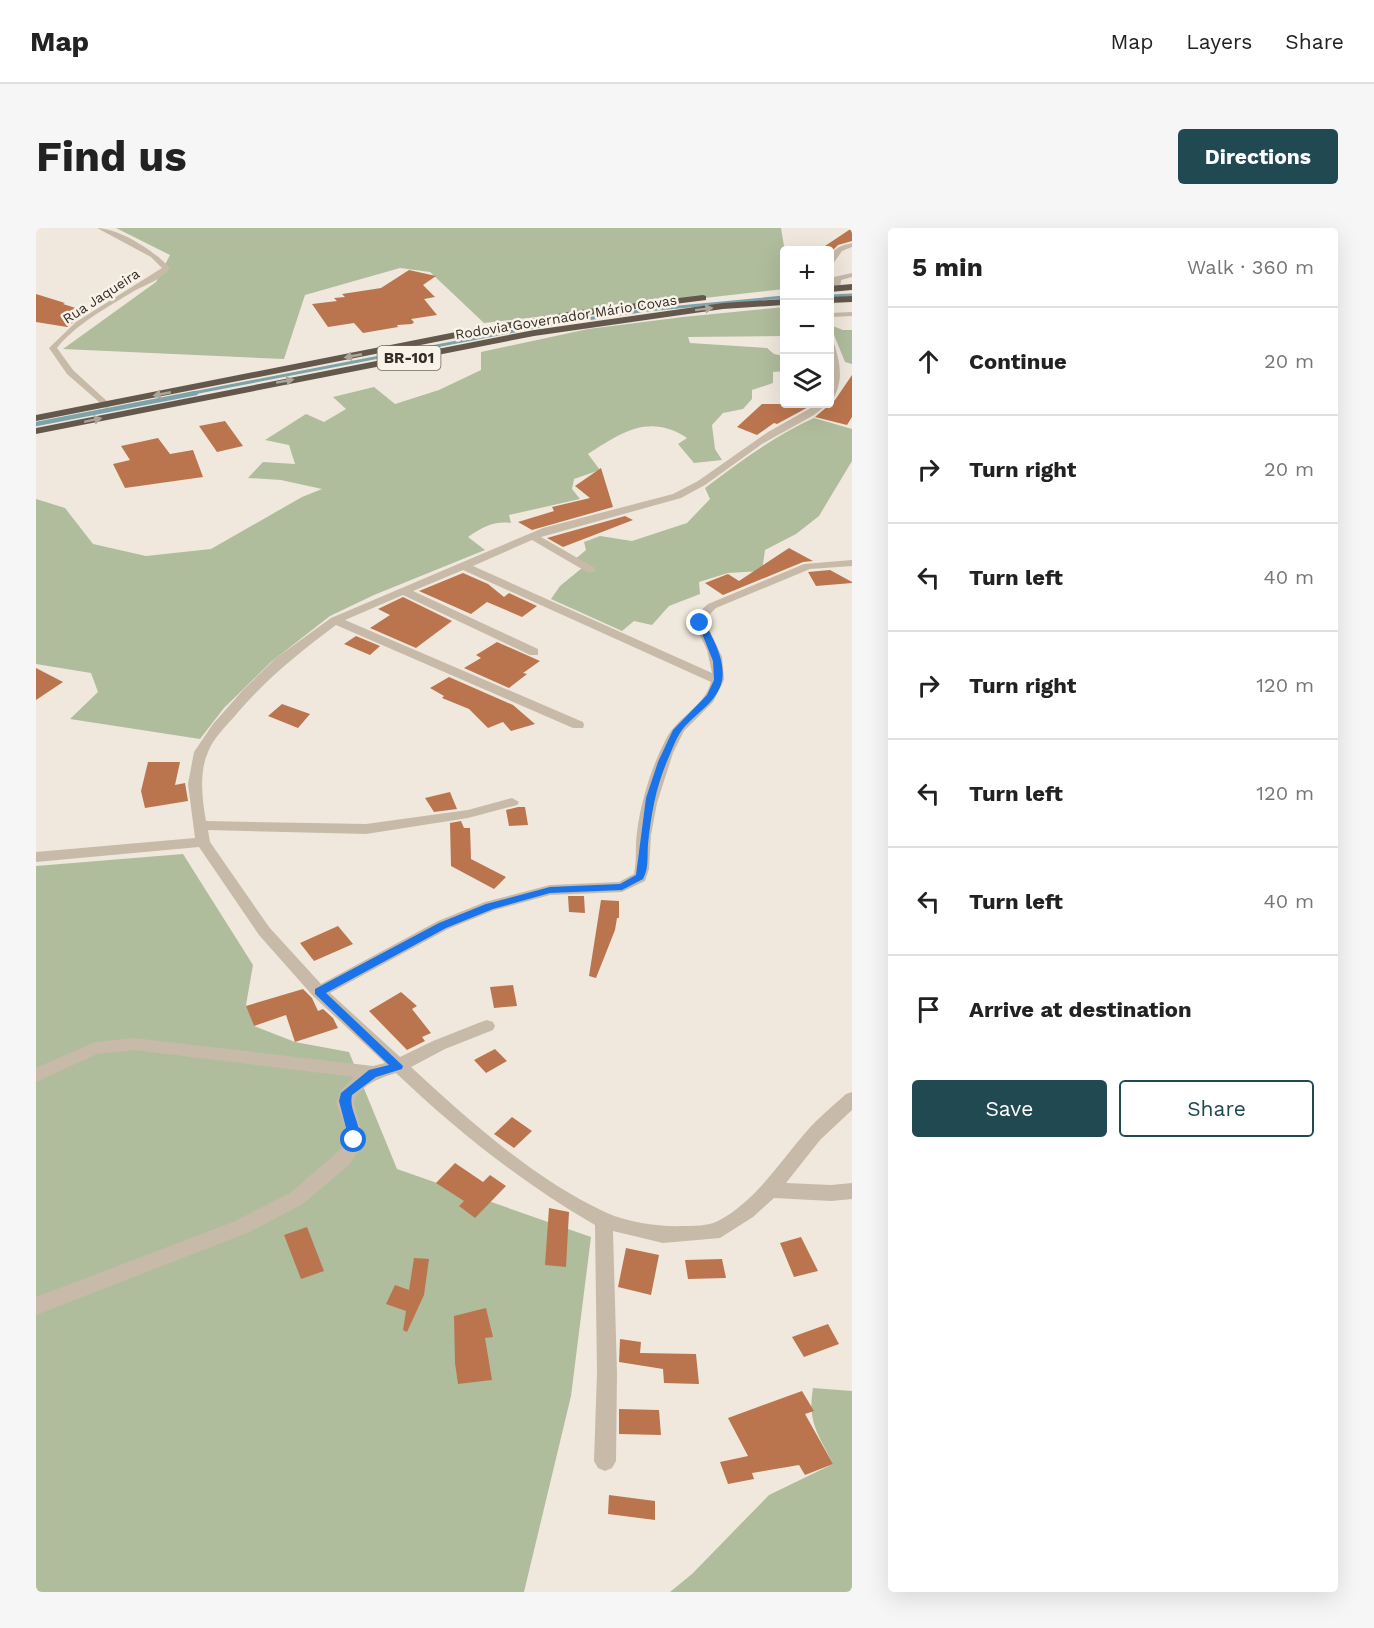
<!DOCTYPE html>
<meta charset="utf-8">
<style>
:root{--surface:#fff;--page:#f6f6f6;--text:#222;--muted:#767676;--line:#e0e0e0;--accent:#214952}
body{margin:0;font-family:"Work Sans",sans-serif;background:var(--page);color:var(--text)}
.controls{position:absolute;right:18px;top:18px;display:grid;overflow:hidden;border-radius:6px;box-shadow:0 6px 24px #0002}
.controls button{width:54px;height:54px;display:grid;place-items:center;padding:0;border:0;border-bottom:2px solid var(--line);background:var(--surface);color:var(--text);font:30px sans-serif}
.stop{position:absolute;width:18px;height:18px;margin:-14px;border:4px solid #1a73e8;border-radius:50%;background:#fff}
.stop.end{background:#1a73e8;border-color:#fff;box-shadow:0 2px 6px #0008}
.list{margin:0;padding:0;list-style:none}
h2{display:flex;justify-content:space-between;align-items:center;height:78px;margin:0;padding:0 24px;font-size:26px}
h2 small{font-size:20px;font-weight:400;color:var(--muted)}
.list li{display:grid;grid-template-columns:39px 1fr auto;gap:18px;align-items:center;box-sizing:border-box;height:108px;padding:0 24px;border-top:2px solid var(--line)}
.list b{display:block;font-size:22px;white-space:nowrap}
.list em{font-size:20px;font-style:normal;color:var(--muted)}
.actions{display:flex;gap:12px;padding:18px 24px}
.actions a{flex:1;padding:14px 0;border:2px solid var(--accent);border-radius:6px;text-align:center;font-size:21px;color:var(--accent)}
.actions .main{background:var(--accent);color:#fff}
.icon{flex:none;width:33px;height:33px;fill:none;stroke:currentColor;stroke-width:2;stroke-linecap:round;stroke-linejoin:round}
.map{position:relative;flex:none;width:816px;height:1364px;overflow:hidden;border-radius:6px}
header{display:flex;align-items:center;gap:36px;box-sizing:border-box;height:84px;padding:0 30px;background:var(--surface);border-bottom:2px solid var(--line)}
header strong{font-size:28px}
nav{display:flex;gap:33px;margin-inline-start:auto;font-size:21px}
.intro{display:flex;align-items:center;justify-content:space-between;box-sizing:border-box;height:144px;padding:0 36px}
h1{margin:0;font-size:42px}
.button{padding:15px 27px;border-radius:6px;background:var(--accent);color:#fff;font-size:21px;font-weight:700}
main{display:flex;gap:36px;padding:0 36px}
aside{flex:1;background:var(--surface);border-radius:6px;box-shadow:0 6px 24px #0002}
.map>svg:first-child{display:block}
.green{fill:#afbd9d}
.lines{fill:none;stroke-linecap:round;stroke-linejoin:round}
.stream-far1{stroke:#7da3aa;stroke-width:3}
.stream{stroke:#7da3aa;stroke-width:4.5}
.building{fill:#bb754e}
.minor{fill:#c7baa9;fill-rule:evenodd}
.trunk{fill:#64584d;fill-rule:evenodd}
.oneway{fill:#aea59a}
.route{fill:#1a73e8}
.labels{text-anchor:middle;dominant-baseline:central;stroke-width:5;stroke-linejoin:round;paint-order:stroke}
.far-street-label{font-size:14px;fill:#342d28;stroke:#f8f2e8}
.shield{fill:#f8f2e8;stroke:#6f6862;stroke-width:1.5}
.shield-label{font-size:15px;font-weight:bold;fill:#342d28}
</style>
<header>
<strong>Map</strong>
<nav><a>Map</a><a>Layers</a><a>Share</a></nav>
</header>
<div class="intro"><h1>Find us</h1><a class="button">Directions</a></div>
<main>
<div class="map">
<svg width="816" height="1364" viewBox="0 0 816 1364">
<rect width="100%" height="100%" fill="#f0e8dc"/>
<path class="green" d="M80,0H745L748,18L759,22H748V61L448,95L394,44L364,40L269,67L248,131L27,121L120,54L134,27Z
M748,79V108L652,109L654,115L731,120L738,126L748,128V143L737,144V155L716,162V171L707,181L687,185L676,197L679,221L686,232L658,235L642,216L651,210C613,185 585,205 552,226L564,242L538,251L536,261L544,271L473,287L475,295C457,293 447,299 432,309L449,322L338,367L294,388L235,434L188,480L164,511L34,491L62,464L55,445L0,436V271L29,280L57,316L110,328L175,321L266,269L286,261L245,252L212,250L227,234L259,236L253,217L229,212L270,186L288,194L310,181L297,169L338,159L359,176L403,162L445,142V124L552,101L647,89Z
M794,97L807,102H816V136L809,134Z
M778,190L816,201V233L783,288L760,306L729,322L726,343L692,345L663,354L664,366L633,378L616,397L598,393L586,403L515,371L524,358L546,340L537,333L550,322L548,314L564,308L596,313L651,295L674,271L669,260C704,234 738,208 778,190Z
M147,626L217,737L210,777L218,798L259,814L313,824L361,941L555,1009L535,1168L488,1364H0V638Z
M777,1160L816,1163V1364H634L656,1346L733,1267L797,1236C783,1207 771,1195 777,1160Z"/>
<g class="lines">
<path class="stream-far1" d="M794,68L816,67
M152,166L504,98L611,82L748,69"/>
<path class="stream" d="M0,196L160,165"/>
</g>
<path class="building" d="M816,0V13L802,17L794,25V22H783Z
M373,42L400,48L387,57L399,69L388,71L401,87L375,91L378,94L376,96L361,97L362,99L327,105L318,95L292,99L276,76L301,73L298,70L309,69L306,66L345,60Z
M0,66L29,75L27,76L52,84L31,99L0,94Z
M816,147V189L811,197L779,189L799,172Z
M726,176H778L741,196L738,195L721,207L701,199Z
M189,193L207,218L181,224L163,198Z
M122,210L134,226L157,222L167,249L89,260L77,236L94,232L85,218Z
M565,240L577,279L496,302L482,294L518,283L516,279L554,270L539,258Z
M589,288L597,292L527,319L511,310Z
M753,320L777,333L767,334L687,367L669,355L692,346L703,353Z
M794,342L816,354V355L780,358L772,344Z
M427,345L452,356L468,369L473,365L501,378L486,389L451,374L435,386L383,363Z
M367,369L416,393L380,420L334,400L354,387L342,381Z
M320,408L344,418L334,427L308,416Z
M461,414L504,433L487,445L491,446L473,460L428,440L445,430L440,427Z
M0,440L27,454L0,472Z
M413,449L477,477L499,496L475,503L467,494L452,500L433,481L406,470L408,468L394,460Z
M246,476L274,486L262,500L232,488Z
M112,534H144L139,557L149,555L152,573L109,580L105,563Z
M414,564L421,581L398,584L389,570Z
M482,579H489L492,597L473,598L470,582Z
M425,593L428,600H434L435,631L470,649L458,661L415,638L414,595Z
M532,668H548L549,685L533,684Z
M565,672L583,673V690H581L579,702L560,750L553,748Z
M302,698L317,716L278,733L264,715Z
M477,757L481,778L458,780L454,759Z
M267,761L276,770L282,783L287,781L297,790L302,800L259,814L250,787L218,798L210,778Z
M365,764L381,778L376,781L395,805L386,809L389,813L371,822L333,783Z
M459,821L471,833L450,845L438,832Z
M476,889L496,903L478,920L458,906Z
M419,935L447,954L454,947L470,958L439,990L423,978L428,973L400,955Z
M513,980L533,984L530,1039L509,1037Z
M271,999L288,1043L265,1051L248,1007Z
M765,1009L782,1043L758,1049L744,1015Z
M590,1020L623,1027L615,1067L582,1059Z
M378,1030L393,1031L388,1067L371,1104L367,1102L370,1083L350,1076L359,1057L373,1062Z
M686,1031L690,1050L652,1051L649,1032Z
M450,1080L457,1109L449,1110L456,1152L422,1156L419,1135L418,1088Z
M792,1096L803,1116L768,1129L756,1109Z
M584,1111L605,1114L604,1125L660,1126L663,1156L628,1155L627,1141L583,1134Z
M766,1163L778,1183L769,1186L797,1236L769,1247L763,1237L716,1245L718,1251L692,1256L684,1234L712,1228L692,1190Z
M583,1181L623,1182L625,1207L583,1206Z
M573,1267L619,1273V1292L572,1286Z"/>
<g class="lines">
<path class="minor" d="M61,0C83,0 120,24 134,40C125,52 111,56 98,63C72,79 40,96 21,120L37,142L73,175V179L70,180L31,146L13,120L40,94L126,40L115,29Z
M816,15V19L806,23L797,36H794C794,21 803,18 816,15Z
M816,45V49L805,52L804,62H798V49Z
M816,84V88L794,89V85Z
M794,112L798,115C804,135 808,152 797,171L794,172Z
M782,176H792L778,187L726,216L669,257L645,270L505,309L559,340V344H551L496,312L437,338L676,445L671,422L658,395L662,385L672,376L768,336L816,332V338L774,341L680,380L672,388L670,395L686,429L688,452L677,474L648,503L637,525L621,575L615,607L613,641L609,653L586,664L514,667L459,682L412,701L294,765L364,829L397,813L445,794L451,792L457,794L459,798L457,802L409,821L375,839C431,891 500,953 571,985C591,994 624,999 646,998C657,998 672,998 682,993C720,973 743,935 770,904C782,890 797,878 810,866L816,864V882L784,912L750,955L795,957L816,955V971L795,973L738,970L717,989L684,1010L627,1015L577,1003L581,1145L580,1233L576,1240L569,1243L562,1240L558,1233L561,1145L559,997C485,954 421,903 360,845C344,850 323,857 318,875L327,909L322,924L313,937L267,976L211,1005L0,1087V1069L197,994L254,965L306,920L310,909L309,898L300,875L305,862L318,849L98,822L61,826L0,854V840L59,814L98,810L337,838L349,835L277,768L223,707L163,619L0,634V624L159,610L152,556L158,524L177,496L207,462L240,430L295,390L507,300L637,266L662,253L732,204ZM427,342L675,454C669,478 641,489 630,511C615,540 605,573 601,604C599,618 601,633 598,646L583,654L514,657L449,674L402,693L285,756L233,699L174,614L172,602L330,606L432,590L481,577L483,574L476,570L432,582L330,596L170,593C166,571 163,544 172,524C177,511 188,500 197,490C228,453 261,426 300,397L537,500H547L548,497L547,494L309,392L367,367L494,427H502V421L377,363Z"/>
<path class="trunk" d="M816,56V62L794,64V58Z
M667,67L670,68V72L545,88L445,105L0,193V187L445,99L545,82Z
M816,68V74L794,75V69Z
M748,71V77L687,81L498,108L0,206V200L498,102L687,75Z"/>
</g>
<defs><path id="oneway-solid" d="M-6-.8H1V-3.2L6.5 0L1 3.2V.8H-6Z" transform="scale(1.5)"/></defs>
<g class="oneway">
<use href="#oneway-solid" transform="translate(668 81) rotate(-7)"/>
<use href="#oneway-solid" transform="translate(317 128) rotate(169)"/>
<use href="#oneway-solid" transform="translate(249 153) rotate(-10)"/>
<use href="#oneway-solid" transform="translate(126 166) rotate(169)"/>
<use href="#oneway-solid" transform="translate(57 192) rotate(-12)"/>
</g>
<path class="route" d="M661,393H667C677,409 690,433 686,453C681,475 658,486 646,502C640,510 636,522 632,531C620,558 615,587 612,616C611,629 613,640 607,651L586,662L514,665L457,681L410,700L290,765L367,838L366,841L340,849L316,867C312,883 328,898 322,915H314L303,873L305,865L333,842L353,837L279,766V761L403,695L450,676L514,659L584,656L600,647L610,570L622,534L637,502L671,467L678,452L677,433Z"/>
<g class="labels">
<g class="far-street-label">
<text transform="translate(65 68) rotate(-33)">Rua Jaqueira</text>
<text transform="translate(530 89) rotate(-9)">Rodovia Governador Mário Covas</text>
</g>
<rect class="shield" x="341.5" y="118" width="63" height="24" rx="4.5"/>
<g class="shield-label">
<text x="373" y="130">BR-101</text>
</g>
</g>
</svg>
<div class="controls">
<button>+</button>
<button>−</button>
<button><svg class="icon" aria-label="layers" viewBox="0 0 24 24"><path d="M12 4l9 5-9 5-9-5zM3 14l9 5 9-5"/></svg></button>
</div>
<div class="stop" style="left:318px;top:912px"></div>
<div class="stop end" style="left:664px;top:395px"></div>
</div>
<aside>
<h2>5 min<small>Walk · 360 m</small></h2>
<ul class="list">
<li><svg class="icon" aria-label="ahead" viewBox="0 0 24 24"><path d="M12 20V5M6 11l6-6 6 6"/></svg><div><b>Continue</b></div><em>20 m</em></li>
<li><svg class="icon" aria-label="right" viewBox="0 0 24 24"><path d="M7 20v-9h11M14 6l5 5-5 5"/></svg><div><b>Turn right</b></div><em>20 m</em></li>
<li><svg class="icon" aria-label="left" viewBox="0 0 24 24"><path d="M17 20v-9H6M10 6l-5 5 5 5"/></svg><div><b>Turn left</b></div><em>40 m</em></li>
<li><svg class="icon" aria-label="right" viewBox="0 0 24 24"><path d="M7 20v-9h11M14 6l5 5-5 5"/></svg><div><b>Turn right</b></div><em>120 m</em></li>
<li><svg class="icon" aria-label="left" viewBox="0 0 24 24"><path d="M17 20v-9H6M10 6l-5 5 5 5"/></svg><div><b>Turn left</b></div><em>120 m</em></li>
<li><svg class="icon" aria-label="left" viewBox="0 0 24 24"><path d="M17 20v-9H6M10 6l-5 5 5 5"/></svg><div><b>Turn left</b></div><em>40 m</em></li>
<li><svg class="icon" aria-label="arrive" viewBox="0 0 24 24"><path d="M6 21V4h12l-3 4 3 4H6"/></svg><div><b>Arrive at destination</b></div></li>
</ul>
<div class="actions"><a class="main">Save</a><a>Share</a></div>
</aside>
</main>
